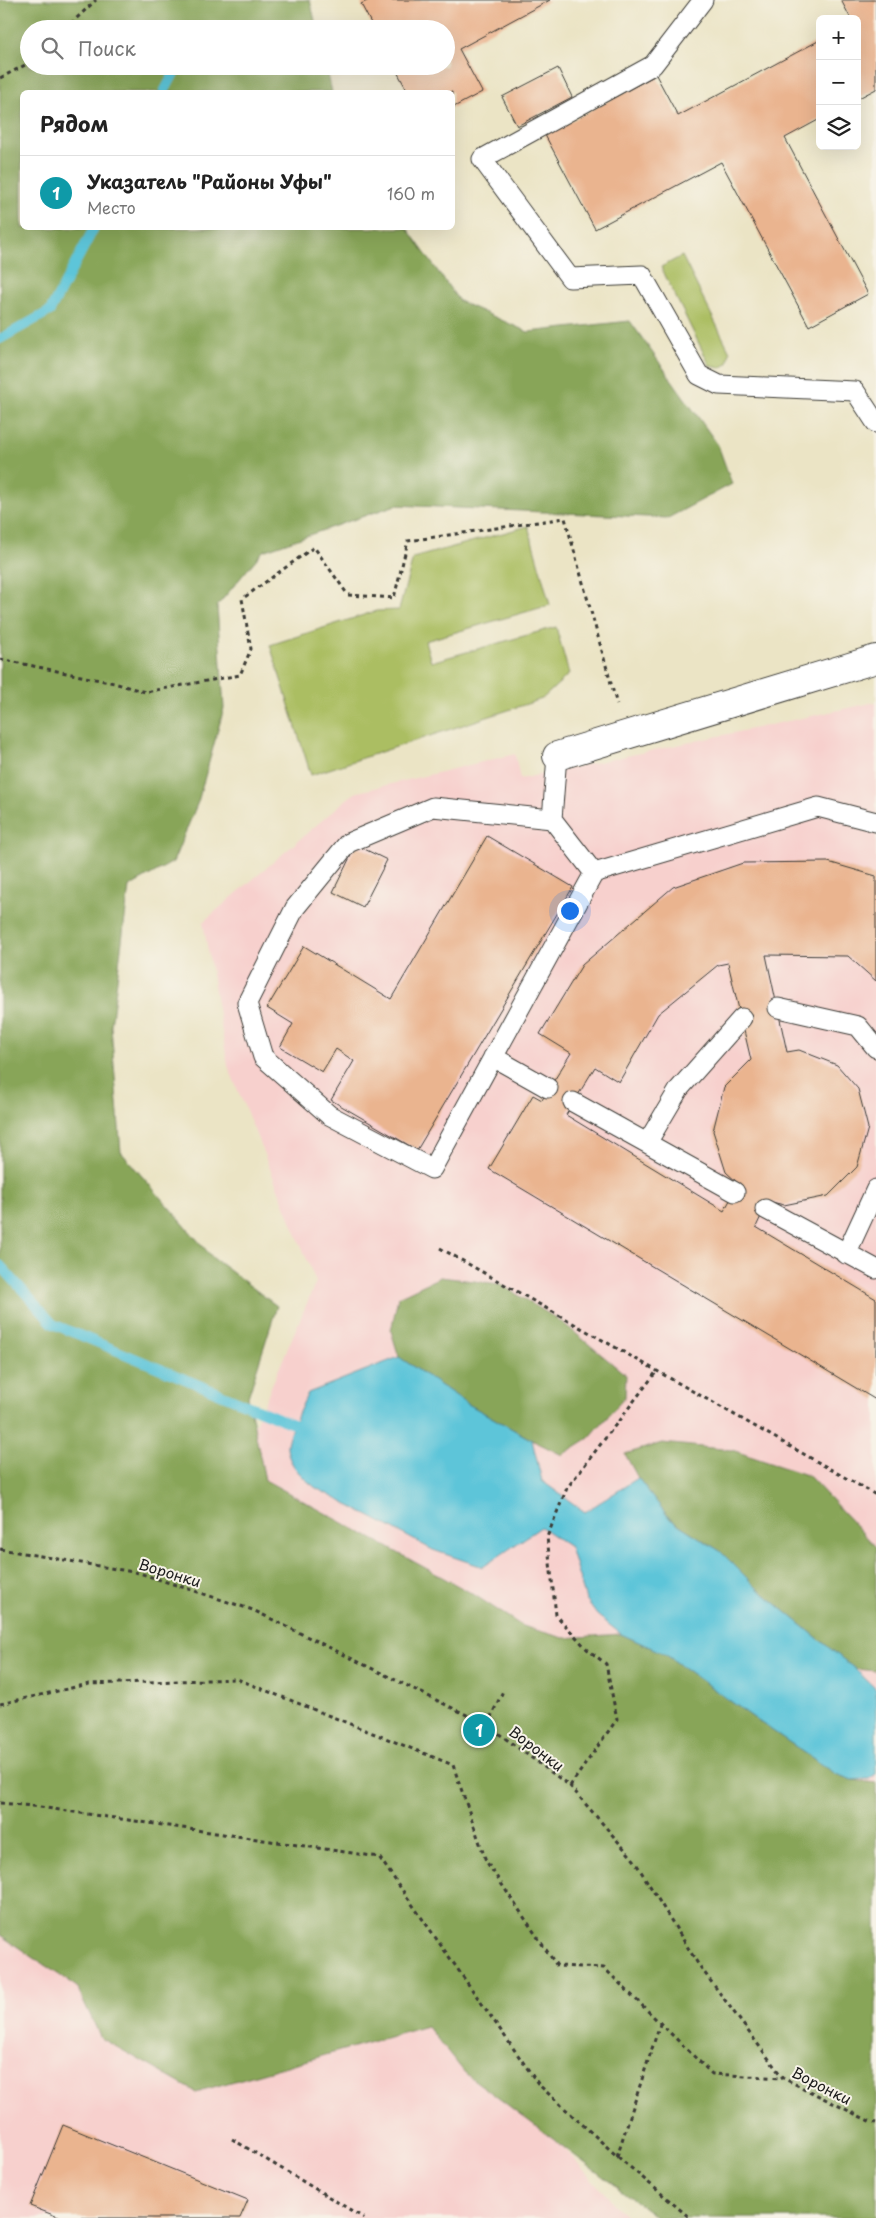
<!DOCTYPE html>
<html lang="ru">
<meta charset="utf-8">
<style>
:root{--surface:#fff;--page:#f2f2f2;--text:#222;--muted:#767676;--line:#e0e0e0;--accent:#1a73e8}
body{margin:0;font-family:"Playpen Sans",sans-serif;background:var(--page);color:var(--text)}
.controls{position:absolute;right:15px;top:15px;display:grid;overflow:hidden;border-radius:8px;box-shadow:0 5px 20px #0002}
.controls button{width:45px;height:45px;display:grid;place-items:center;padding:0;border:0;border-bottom:1px solid var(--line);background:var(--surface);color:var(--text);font:25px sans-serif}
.you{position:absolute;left:569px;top:910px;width:18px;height:18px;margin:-12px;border:4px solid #fff;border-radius:50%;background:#1a73e8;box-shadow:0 0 0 8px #1a73e833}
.badge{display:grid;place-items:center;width:32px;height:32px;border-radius:50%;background:var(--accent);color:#fff;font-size:16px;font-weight:700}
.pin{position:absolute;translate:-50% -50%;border:2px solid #fff;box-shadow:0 1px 5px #0006}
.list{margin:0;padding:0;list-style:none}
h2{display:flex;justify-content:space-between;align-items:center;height:65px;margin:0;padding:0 20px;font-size:21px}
h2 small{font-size:16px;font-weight:400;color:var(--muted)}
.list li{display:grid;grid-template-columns:32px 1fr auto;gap:15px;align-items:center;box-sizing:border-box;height:75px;padding:0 20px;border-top:1px solid var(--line)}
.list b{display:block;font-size:19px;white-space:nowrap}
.list p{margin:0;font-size:16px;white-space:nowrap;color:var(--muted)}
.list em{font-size:16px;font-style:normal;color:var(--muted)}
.icon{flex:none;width:28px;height:28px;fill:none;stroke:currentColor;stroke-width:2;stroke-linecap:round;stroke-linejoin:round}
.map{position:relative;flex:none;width:876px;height:2218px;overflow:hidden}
.search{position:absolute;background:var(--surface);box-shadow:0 5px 20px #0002;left:20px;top:20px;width:435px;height:55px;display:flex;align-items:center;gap:12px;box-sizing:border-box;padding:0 18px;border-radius:28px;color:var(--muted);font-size:19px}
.panel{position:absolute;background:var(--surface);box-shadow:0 5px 20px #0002;left:20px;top:90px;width:435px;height:140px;border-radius:8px}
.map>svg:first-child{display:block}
.built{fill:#f7d0cd}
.green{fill:#abbe62;stroke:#646d3f}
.forest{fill:#88a558;stroke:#52603a}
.water{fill:#5dc5d9;stroke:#3c707a}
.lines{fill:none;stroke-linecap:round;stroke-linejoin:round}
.stream{stroke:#5dc5d9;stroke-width:10}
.building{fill:#eab48f;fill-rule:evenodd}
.lane-casing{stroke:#3b3a35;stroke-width:21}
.street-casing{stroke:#3b3a35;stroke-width:30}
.path{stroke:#3b3a35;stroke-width:3;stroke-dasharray:4 4;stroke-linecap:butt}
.lane{stroke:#fff;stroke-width:19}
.street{stroke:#fff;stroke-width:28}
.labels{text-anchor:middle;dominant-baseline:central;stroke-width:4;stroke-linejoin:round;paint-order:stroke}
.street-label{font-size:15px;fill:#1c1c1c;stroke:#f7f3e8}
</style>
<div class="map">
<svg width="876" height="2218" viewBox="0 0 876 2218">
<rect width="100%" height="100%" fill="#f7f3e8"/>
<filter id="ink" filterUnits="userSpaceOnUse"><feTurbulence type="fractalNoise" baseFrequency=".02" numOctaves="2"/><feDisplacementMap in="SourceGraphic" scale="10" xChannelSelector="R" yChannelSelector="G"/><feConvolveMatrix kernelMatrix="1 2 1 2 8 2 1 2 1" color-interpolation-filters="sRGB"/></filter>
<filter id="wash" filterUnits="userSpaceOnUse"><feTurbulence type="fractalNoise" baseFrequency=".0096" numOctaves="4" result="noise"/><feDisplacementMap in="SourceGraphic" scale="20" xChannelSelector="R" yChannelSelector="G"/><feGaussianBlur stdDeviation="1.12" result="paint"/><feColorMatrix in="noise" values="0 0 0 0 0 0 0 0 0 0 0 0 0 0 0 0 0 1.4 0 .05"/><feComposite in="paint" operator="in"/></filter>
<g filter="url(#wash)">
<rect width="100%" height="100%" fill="#ebe4c5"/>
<path class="built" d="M876,702V1837L227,1490L316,1282L228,1066L203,922L354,793L515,754L520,779Z
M0,1832L425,1994L627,2218H0Z"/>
<path class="green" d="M682,256L730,352L728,363L721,368L710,366L661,267Z
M528,526L550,605L425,641L431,662L556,627L569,674L542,699L311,775L270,645L376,611L399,610L413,558Z"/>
<path class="forest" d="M0,0H310L317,29H29V66H326L332,92H22V228H407L459,301L528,332L630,321L718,445L732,484L668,518L396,505L263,551L217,606L224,708L198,802L173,862L129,887L111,1026L121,1152L213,1258L277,1306L248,1397L265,1480L473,1594L522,1626L564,1638L621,1634L665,1654L758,1721L836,1774L852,1780L876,1783V2218H658L465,2073L427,2026L196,2092L101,2038L77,1987L0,1935Z
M440,1277L500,1284L562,1322L626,1375L625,1397L589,1438L562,1455L532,1440L468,1404L399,1357L391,1331L398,1297Z
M662,1443L732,1450L809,1476L876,1547V1671L855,1669L758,1589L720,1551L670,1519L638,1478L625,1454Z"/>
<path class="water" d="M399,1357L468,1404L532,1440L542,1481L585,1512L638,1478L670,1519L720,1551L758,1589L855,1669L876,1689V1774L869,1779L852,1780L836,1774L758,1721L665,1654L621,1634L597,1615L586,1600L570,1547L541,1527L483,1567L433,1550L316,1488C303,1478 286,1463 287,1444C288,1435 303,1403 308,1393Z"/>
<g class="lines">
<path class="stream" d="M164,92L178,66
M0,339L50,311L94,228
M0,1265L53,1324L307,1430"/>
</g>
<g id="blocks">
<path class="building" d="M369,0H550L459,49L482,92L452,108V92H408L394,66H446V29H374L361,4Z
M841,0H876V89L857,99V19H851Z
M820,40V119L785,138L868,294L809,326L721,162L595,229L545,135L656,75L678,116Z
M558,68L572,97L517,126L502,97Z
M487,836L573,887L417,1150L331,1100L354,1061L336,1049L322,1072L280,1047L293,1024L267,1008L304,946L391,999Z
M356,845L387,860L363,907L333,892Z
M828,862L876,876V981L848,956L766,955L787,1052L799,1050L837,1065L858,1089L868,1128L857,1167L828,1196L784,1205L768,1201L756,1227L876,1299V1400L489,1169L533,1095L542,1100L571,1053L540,1034L582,965L673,887L743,863ZM728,963L751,1060L724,1087L713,1131L726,1172L739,1184L724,1211L566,1115L595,1067L619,1082L658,1014L718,965Z
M63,2125L248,2200L240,2218H61L30,2206Z"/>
</g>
</g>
<g filter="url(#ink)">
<use href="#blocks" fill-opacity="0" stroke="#3b3a35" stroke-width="1"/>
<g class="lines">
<defs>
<path id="lane" d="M703,0L653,65L482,159L570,278L642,275L699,375L719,385L855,391L876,423
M557,756L552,819L594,873L818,807L876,822
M552,819L433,807L348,843L295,908L247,1003L263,1057L329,1115L432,1169L594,873
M778,1008L858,1026L876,1048
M493,1057L548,1088
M573,1102L735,1192
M647,1143L679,1089L742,1018
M765,1209L876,1269
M846,1254L876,1189"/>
<path id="street" d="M557,756L876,659"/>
</defs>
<use href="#lane" class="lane-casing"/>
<use href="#street" class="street-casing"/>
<path class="path" d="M65,29L96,0
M0,78L29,63
M0,659L114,683L145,692L240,675L251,649L242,599L314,547L348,595L394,598L408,541L565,518L617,705
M440,1248L876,1495
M0,1549L139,1573L253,1610L487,1725L570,1786L634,1860L698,1964L783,2078L869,2121L876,2123
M0,1704L89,1684L237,1679L453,1765L486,1861L557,1966L604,1968L712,2074L782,2078
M487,1725L503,1691
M570,1786L617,1719L606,1664L587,1649L556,1615L547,1537L567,1488L657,1371
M0,1803L33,1806L379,1857L539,2085L617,2156L690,2218
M232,2139L364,2218
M617,2156L660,2024"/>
<use href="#lane" class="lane"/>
<use href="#street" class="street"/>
</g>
</g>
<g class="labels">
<g class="street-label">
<text transform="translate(170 1572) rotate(17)">Воронки</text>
<text transform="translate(537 1748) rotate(37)">Воронки</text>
<text transform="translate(822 2085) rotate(27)">Воронки</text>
</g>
</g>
</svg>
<div class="controls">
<button>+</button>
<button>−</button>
<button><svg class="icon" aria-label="layers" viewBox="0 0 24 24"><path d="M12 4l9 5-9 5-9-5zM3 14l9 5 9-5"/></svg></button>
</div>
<div class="you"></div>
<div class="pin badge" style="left:479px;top:1730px;background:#0f9aa8">1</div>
<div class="search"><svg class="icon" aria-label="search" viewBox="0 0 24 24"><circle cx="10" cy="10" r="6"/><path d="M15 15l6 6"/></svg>Поиск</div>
<section class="panel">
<h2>Рядом<small></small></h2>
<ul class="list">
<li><span class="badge" style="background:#0f9aa8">1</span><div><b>Указатель &quot;Районы Уфы&quot;</b><p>Место</p></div><em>160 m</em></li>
</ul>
</section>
</div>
